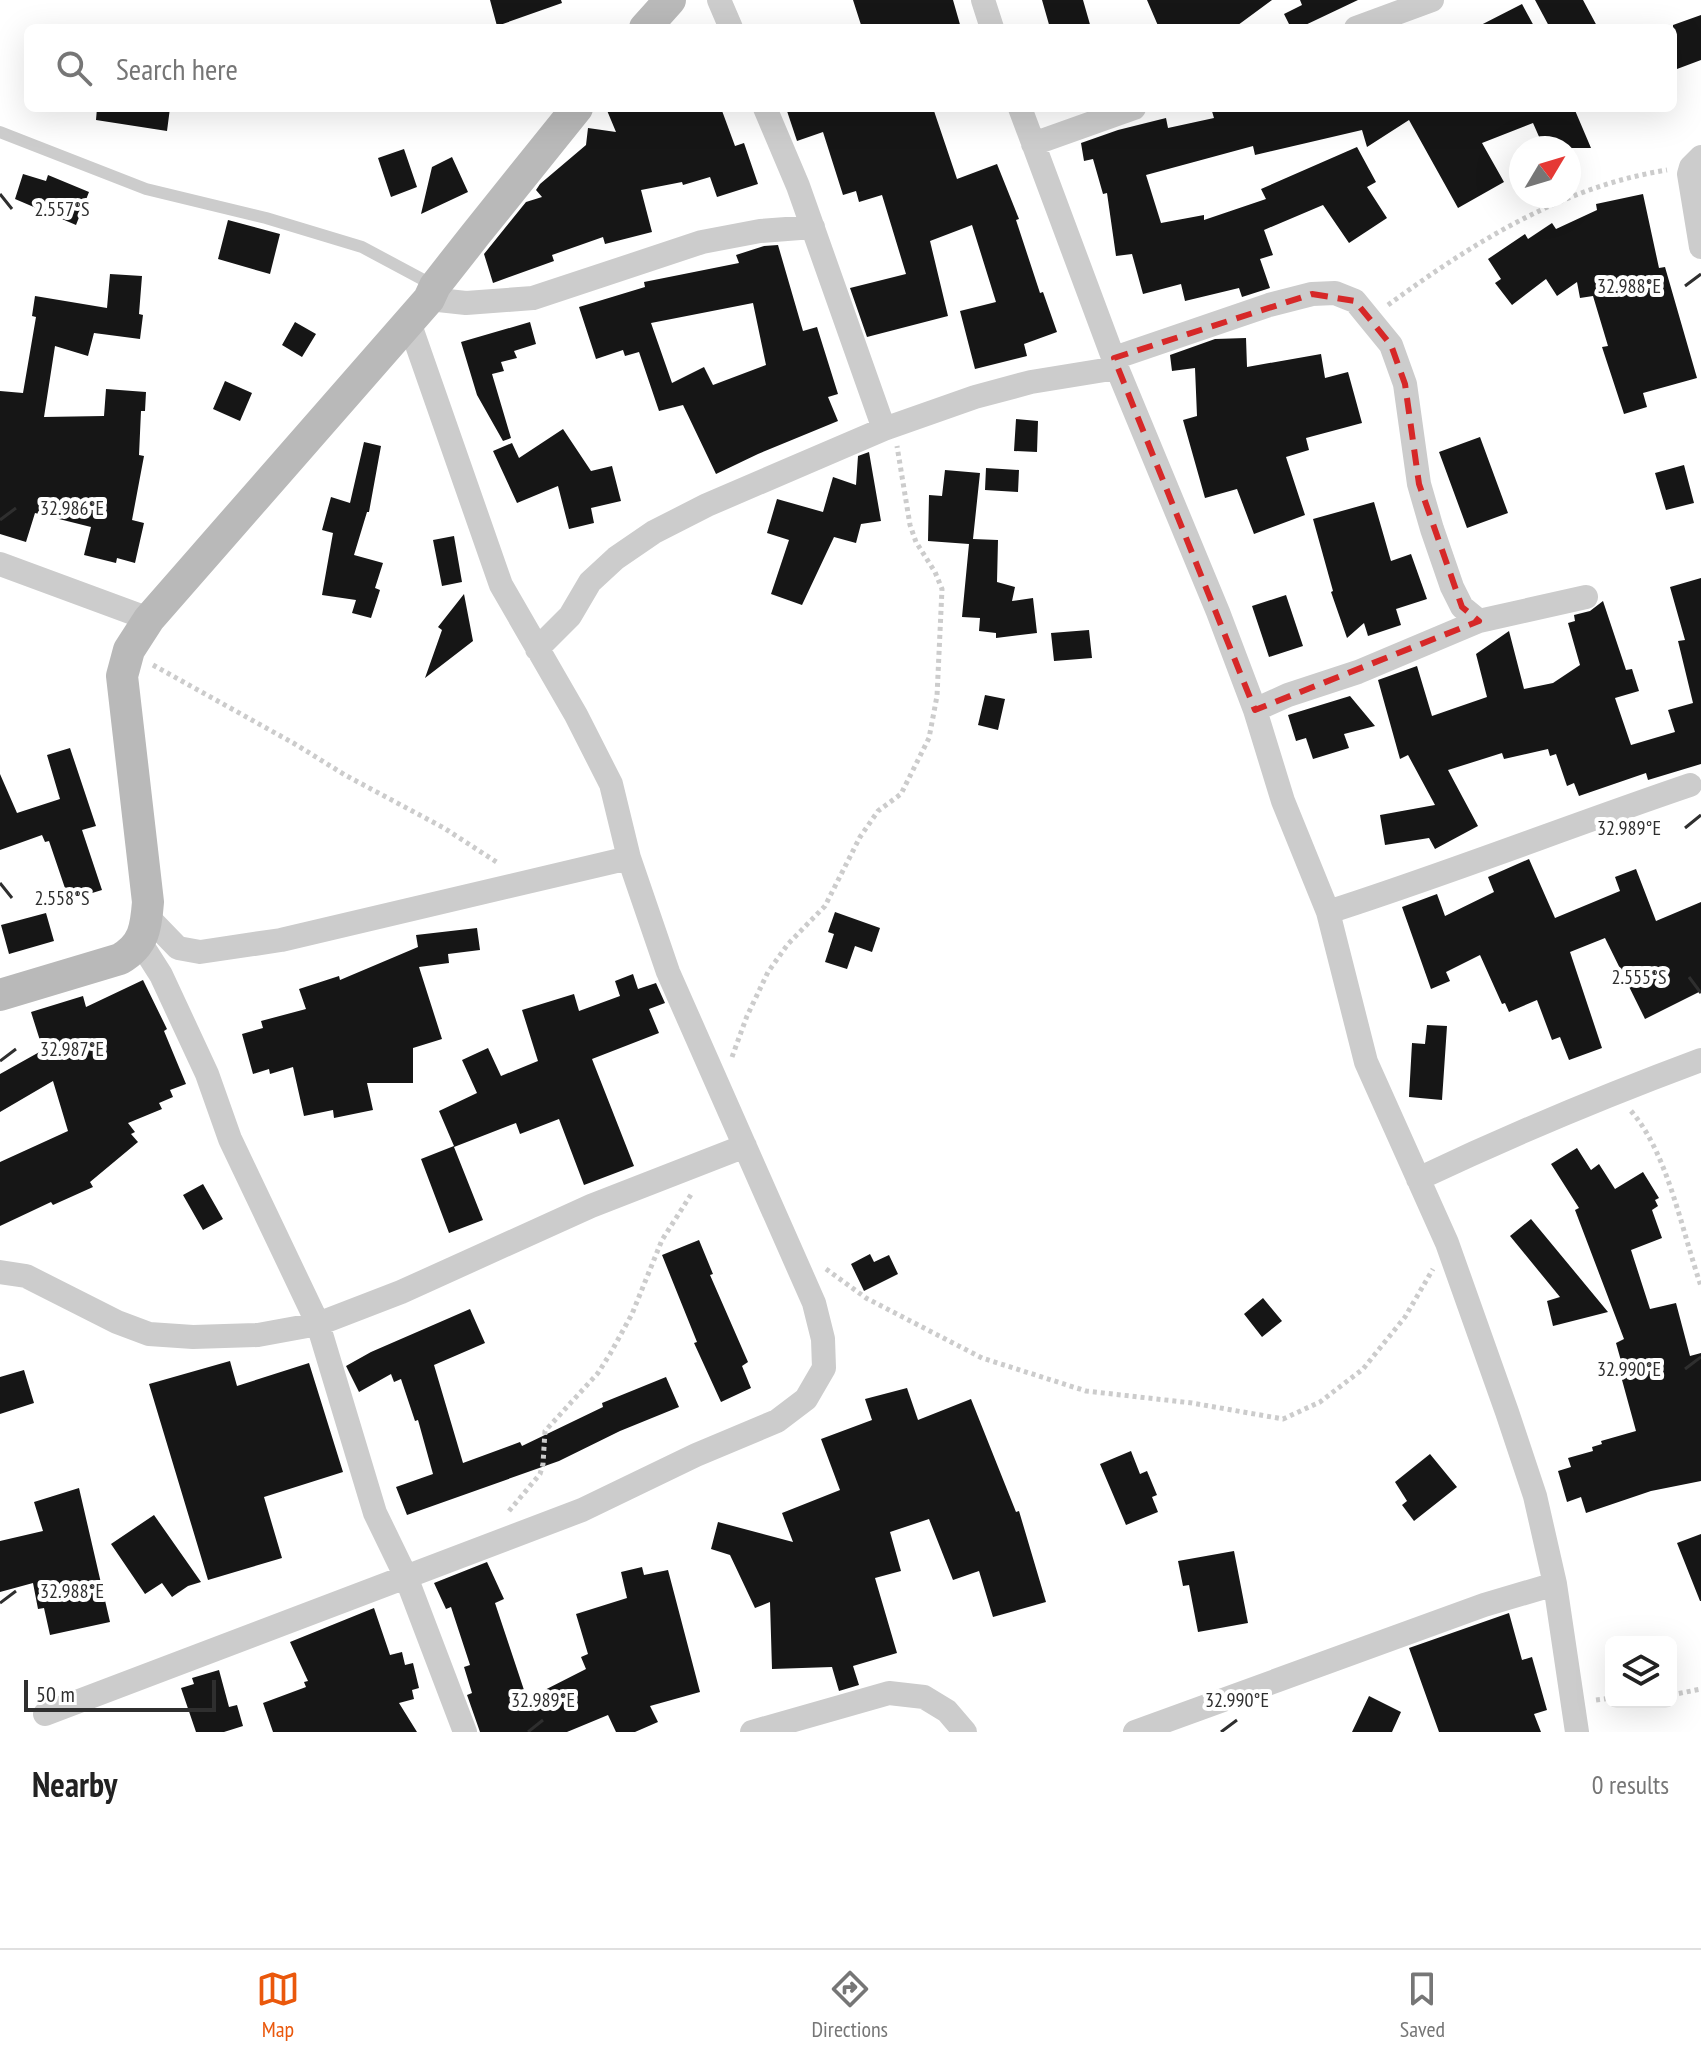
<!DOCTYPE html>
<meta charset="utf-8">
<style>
:root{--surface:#fff;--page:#f2f2f2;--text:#222;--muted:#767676;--line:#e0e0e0;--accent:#ea580c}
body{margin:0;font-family:"PT Sans Narrow",sans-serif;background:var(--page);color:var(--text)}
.controls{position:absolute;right:24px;bottom:24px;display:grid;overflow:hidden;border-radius:12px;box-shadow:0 8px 32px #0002}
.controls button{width:72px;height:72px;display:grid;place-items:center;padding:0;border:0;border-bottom:2px solid var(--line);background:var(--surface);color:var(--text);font:40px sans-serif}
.compass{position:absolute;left:1509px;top:136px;width:72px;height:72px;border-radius:50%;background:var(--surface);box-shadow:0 8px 32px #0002;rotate:52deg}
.scale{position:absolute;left:24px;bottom:20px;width:192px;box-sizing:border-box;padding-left:8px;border:4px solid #2f2f2f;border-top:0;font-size:22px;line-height:28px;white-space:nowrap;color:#2f2f2f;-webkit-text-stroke:6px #fff;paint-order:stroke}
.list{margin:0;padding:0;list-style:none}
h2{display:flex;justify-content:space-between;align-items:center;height:104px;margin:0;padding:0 32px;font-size:34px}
h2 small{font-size:26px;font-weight:400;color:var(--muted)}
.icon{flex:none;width:44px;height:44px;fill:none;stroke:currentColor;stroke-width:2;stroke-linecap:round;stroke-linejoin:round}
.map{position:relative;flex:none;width:1701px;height:1732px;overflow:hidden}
.search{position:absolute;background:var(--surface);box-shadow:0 8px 32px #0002;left:24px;right:24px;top:24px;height:88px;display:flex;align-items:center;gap:20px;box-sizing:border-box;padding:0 28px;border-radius:12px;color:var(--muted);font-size:30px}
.sheet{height:216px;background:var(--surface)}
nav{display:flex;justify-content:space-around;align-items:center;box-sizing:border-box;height:112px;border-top:2px solid var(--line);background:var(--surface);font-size:22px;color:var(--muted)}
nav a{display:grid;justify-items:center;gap:4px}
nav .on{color:var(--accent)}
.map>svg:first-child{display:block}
.building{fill:#161616;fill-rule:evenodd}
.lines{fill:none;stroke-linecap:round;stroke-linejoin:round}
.path{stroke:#ccc;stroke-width:5;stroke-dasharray:4 4;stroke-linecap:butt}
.service{stroke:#ccc;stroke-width:12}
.minor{stroke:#ccc;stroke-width:24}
.secondary{stroke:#b9b9b9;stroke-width:32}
.marked{fill:none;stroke:#d62828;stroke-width:6;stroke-dasharray:16 10;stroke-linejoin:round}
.ticks{fill:none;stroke:#2f2f2f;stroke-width:3}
.ticks-label{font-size:20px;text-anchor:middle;fill:#2f2f2f;stroke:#fff;stroke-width:8;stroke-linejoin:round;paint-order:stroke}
</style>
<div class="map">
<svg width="1701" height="1732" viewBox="0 0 1701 1732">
<rect width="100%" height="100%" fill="#fff"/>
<path class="building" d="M490,0H561L562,3L497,26Z
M853,0H953L961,28H862Z
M1042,0H1083L1091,28H1050Z
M1147,0H1272L1234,28H1159Z
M1300,0H1358L1299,28H1291L1284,14L1302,5Z
M1535,0H1583L1598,28H1550Z
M1522,4L1535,28H1475Z
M1701,15V60L1677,69L1673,56V25Z
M97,108H170L167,131L96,120Z
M606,108H721L735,146L744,143L758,184L717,197L710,177L683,185L682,182L641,190L652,232L605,244L603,237L552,255L554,261L493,283L484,254L526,202L542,197L536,190L540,184L586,145L588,128L616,132Z
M786,108H933L957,179L997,164L1019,219L1016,220L1040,293L1043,292L1057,332L1024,344L1027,356L975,369L960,311L996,302L972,225L930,241L948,316L867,337L850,288L906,274L882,195L859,202L856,191L843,195L823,132L797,141Z
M1211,108H1574L1591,148H1544L1533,123L1482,143L1504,182L1458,208L1409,120L1367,147L1362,130L1255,155L1253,146L1146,175L1161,223L1204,215V220L1266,199L1261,189L1357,147L1376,182L1367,187L1387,218L1349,243L1323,205L1264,230L1273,255L1260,259L1270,288L1242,297L1239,288L1185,301L1181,284L1143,294L1132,254L1116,256L1107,193L1103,194L1093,159L1084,161L1081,143L1118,130L1166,118L1168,128L1214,118Z
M404,149L417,187L391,197L378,158Z
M452,157L468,192L421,214L432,167Z
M23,174L46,181L48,175L89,192L76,225L15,199Z
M1643,194L1659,268L1665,267L1697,378L1643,393L1647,407L1624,414L1602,347L1608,346L1593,296L1580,298L1577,282L1557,296L1546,279L1512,305L1495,283L1501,279L1488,259L1525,234L1528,239L1552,223L1556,229L1597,210L1596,204Z
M228,220L280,234L270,274L218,259Z
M778,245L803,331L817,327L838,394L828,397L838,421L758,454L716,474L683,405L659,411L639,352L625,356L623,350L596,359L579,307L645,287L644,282L739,263L736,255L764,246ZM753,303L766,365L713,385L704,367L672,383L651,323Z
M110,274L142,276L139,314L143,315L140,339L94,333L88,356L55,346L44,417L104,416L106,389L146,392L145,411H141L139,455L144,456L132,520L144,523L135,563L117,558L116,563L84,555L91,527L35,513L26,542L0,534V391L23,393L36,317L32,316L35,296L107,308Z
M295,322L316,334L302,357L282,345Z
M530,322L536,344L514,351L517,358L501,362L504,371L492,374L511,438L503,441L477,395L461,342Z
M1246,338L1247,367L1321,354L1325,378L1348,372L1362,423L1306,438L1309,450L1286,457L1305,515L1254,534L1237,489L1205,498L1183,420L1197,416L1195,368L1172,371L1170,355L1215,339Z
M225,381L252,393L240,421L213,409Z
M1016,419L1038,421L1037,452L1014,451Z
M563,429L591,471L612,466L621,501L591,508L594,523L569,529L558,486L517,503L493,451L512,443L519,458Z
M1480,437L1508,513L1467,528L1439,452Z
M364,442L381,446L369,512H367L354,555L383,563L375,588L380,590L371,618L352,613L356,600L322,595L333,533L322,530L331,497L350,503Z
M869,452L881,521L861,524L856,543L834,537L802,605L771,594L789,540L767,533L777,499L823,512L833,477L856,485L858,456Z
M1684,465L1694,503L1666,510L1655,473Z
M986,468L1019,470L1018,492L985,490Z
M945,470L980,473L973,539L998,540L997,582L1015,587L1012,601L1033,598L1037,633L996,638V633L979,631L980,618L962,617L969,544L928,541L929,495L942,496Z
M1374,502L1391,561L1411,554L1427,599L1396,609L1401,625L1368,636L1364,623L1347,638L1331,592L1333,591L1313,519Z
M454,536L462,582L442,586L433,540Z
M1701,578V764L1648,780L1646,773L1579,796L1574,783L1567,786L1556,754L1550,756L1548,749L1504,759L1502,753L1448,770L1478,826L1435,849L1429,838L1385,845L1380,815L1435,805L1408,755L1400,759L1378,680L1417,666L1432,716L1487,697L1476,654L1509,631L1524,689L1553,683L1580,665L1568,623L1575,621L1574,615L1590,611L1603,601L1626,670L1632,669L1639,691L1615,698L1631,745L1675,732L1668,710L1693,703L1678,641L1685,640L1670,587Z
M464,594L473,641L425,678L442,630L438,627Z
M1286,595L1303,646L1269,657L1252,606Z
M1089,630L1092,658L1054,661L1051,633Z
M985,695L1005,699L998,730L978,725Z
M1350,696L1375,726L1344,734L1349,748L1313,759L1306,738L1296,741L1288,715Z
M70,748L96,826L82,830L102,890L69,900L49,841L45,842L42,835L0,850V774L17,813L60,799L47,755Z
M1529,859L1555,918L1620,891L1615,877L1636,869L1656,921L1701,902V991L1645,1019L1605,938L1570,952L1602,1048L1569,1060L1560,1037L1552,1040L1537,1000L1509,1012L1505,1003L1502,1004L1480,955L1446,972L1450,981L1431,989L1402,907L1437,894L1445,916L1494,892L1488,877Z
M835,912L880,928L872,952L855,946L847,969L825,962L834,934L828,932Z
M46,913L54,941L9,954L1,925Z
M477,928L480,950L448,954L449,963L419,967L442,1039L413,1048V1083H367L373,1110L334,1118L333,1110L304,1116L293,1067L270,1074L269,1069L253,1074L242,1034L263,1028L261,1021L306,1009L299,989L339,976L340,980L418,947L416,935Z
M633,974L638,989L656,983L665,1003L649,1009L659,1033L592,1059L634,1166L584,1185L559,1119L520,1134L516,1123L454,1147L483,1220L449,1233L421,1159L454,1146L439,1111L477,1093L462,1060L488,1048L501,1076L538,1061L522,1010L574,994L579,1011L620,996L615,981Z
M143,980L167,1029L164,1031L186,1084L170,1090L173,1097L159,1103L162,1109L128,1123L135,1132L131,1134L138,1142L90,1182L93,1187L53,1205L51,1202L0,1226V1162L68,1131L53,1081L0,1112V1074L43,1050L31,1012L83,996L86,1007Z
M1427,1025L1447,1026L1442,1100L1409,1097L1412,1043L1425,1044Z
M1577,1148L1591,1170L1599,1164L1615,1189L1643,1172L1659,1198L1655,1200L1658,1206L1652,1210L1662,1238L1631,1250L1650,1309L1676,1303L1690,1356L1701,1353V1481L1651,1491L1586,1513L1581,1497L1567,1502L1558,1471L1571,1467L1568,1458L1593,1451L1592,1447L1602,1444L1601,1441L1636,1431L1619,1369L1623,1368L1616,1343L1624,1339L1575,1210L1579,1208L1551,1164Z
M203,1184L223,1219L203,1230L183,1195Z
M1531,1219L1608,1312L1553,1326L1547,1301L1560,1297L1510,1236Z
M699,1240L713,1274L710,1275L748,1362L742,1366L751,1388L721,1402L694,1343L697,1342L662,1255Z
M870,1254L874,1262L889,1255L898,1274L864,1291L851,1264Z
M1263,1298L1282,1321L1262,1337L1244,1314Z
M470,1309L485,1343L434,1365L463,1463L520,1442L522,1446L603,1407L602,1403L666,1377L679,1407L620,1431L559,1461L407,1515L396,1487L433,1474L418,1420L415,1421L401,1379L394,1382L391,1374L359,1392L346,1366L371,1352Z
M230,1361L237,1386L309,1363L343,1472L264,1497L282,1558L208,1580L149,1384Z
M24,1370L34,1403L0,1414V1377Z
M907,1388L918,1420L971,1399L1016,1512L1019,1511L1046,1602L993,1617L979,1571L953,1580L929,1519L890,1532L901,1571L875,1578L897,1653L853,1666L859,1685L839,1691L832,1667L772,1669L770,1602L755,1608L730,1555L711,1549L718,1522L793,1542L782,1513L840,1490L821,1439L872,1420L865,1399Z
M1131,1451L1140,1474L1147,1471L1157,1495L1152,1497L1158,1512L1126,1525L1100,1464Z
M1430,1454L1457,1487L1414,1521L1402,1505L1407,1501L1395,1482Z
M79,1488L110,1622L50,1635L44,1608L38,1609L33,1583L0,1592V1541L43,1531L34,1502Z
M154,1515L201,1582L188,1586L172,1597L162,1583L145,1594L111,1544Z
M1701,1534V1601H1700L1677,1543Z
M1234,1551L1248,1623L1198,1632L1189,1585L1183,1586L1178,1561Z
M487,1562L504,1599L495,1603L527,1699L586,1669L581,1657L588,1654L576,1614L627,1598L621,1572L642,1567L644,1575L668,1570L700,1692L650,1706L658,1722L635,1732H616L608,1715L567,1732H480L467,1695L472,1693L464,1667L470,1665L451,1607L446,1609L434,1583Z
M374,1608L390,1655L402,1652L405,1665L413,1663L419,1688L412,1690L414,1699L399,1703L417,1732H273L263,1703L306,1687L304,1682L308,1681L290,1642Z
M1509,1613L1522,1660L1532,1657L1547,1710L1534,1714L1541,1732H1439L1409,1648Z
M219,1670L229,1707L237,1705L243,1726L224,1732H196L181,1688L194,1684L192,1678Z
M1369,1696L1401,1712L1392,1732H1352Z"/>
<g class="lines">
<path class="path" d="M1388,305C1473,243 1561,187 1667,170
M153,665L295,744L345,775L444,828L498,863
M732,1057L747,1016L768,972L788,944L825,906L860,837L878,811L901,794L929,738L937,696L942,589L935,572L916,542L910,525L897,446
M1631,1111C1668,1153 1682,1232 1701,1286
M826,1269L866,1298L982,1358L1086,1391L1192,1403L1283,1419L1320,1402L1363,1369L1405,1317L1433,1269
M509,1511L540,1474L543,1464L545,1431L598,1373L610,1354L632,1314L662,1240L692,1193
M1671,1695L1701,1689
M1596,1700L1611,1698"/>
<path class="service" d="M0,132L146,189L266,218L362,247L433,285"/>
<path class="minor" d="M719,0L731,28
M983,0L992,28
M1356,28L1432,0
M765,108L798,186L884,429
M1020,108L1117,368L1218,612L1255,710L1283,801L1328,912L1366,1062L1447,1243L1507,1412L1535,1496L1555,1584L1577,1732
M1033,144L1134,108
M1701,157L1691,167L1689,174L1701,247
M429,299L466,303L533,298L702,242L760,231L813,227
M1114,358L1269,305L1312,294L1335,293L1355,301L1391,345L1405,384L1419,484L1432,529L1452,587L1462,607L1479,621L1586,597
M0,564L149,619
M537,649L570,616L590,582L616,558L654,532L707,505L884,429L975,397L1031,382L1117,368
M1255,710L1288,695L1358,672L1479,621
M1328,912C1450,873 1569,826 1690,785
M147,916L178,948L200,952L281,940L629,858
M140,942L161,975L207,1074L230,1139L318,1324L375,1513L406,1577L465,1732
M1418,1179C1511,1135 1604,1096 1701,1060
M0,1272L26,1276L117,1322L149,1334L193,1337L258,1335L318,1324L401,1292L591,1206L745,1146
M45,1714L582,1510L696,1455L777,1421L806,1399L824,1368L823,1339L814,1303L668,972L629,858L611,784L576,715L501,585L409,322
M752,1732L889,1693L924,1697L947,1711L965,1732
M1135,1732L1484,1605L1555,1584"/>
<path class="secondary" d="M645,28L670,0
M0,995L120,959C144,945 146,928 148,902L122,676L129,650L149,619L429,299L435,286L475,235L577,108"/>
</g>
<path class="marked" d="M1312,294L1355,301L1391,345L1405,384L1419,484L1462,607L1479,621L1255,710L1114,358Z"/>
<path class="ticks" d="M0,194L12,209M1685,286L1701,274M0,520L16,508M1685,828L1701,815M0,883L12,898M1689,977L1701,993M0,1061L16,1049M1685,1369L1701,1357M0,1603L16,1591M528,1732L543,1720M1221,1732L1237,1720"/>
<g class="ticks-label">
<text x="62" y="216">2.557°S</text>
<text x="1629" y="293">32.988°E</text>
<text x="72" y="515">32.986°E</text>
<text x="1629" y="835">32.989°E</text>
<text x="62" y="905">2.558°S</text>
<text x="1639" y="984">2.555°S</text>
<text x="72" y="1056">32.987°E</text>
<text x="1629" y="1376">32.990°E</text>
<text x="72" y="1598">32.988°E</text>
<text x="543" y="1707">32.989°E</text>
<text x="1237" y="1707">32.990°E</text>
</g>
</svg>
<div class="controls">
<button><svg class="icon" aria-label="layers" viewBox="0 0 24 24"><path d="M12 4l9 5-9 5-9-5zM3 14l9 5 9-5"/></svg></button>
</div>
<svg class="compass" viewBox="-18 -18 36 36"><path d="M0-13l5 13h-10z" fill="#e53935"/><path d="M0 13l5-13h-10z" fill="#767676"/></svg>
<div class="scale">50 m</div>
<div class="search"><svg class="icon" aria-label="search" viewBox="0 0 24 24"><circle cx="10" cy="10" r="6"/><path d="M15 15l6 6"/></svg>Search here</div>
</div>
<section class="sheet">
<h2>Nearby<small>0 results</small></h2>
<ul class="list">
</ul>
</section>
<nav>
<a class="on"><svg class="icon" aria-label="map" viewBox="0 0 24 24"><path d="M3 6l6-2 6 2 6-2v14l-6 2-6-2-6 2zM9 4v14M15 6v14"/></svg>Map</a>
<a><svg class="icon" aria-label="directions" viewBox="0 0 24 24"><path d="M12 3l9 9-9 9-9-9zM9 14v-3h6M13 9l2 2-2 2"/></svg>Directions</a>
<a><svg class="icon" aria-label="saved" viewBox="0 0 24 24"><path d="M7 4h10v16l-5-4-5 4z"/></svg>Saved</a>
</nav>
